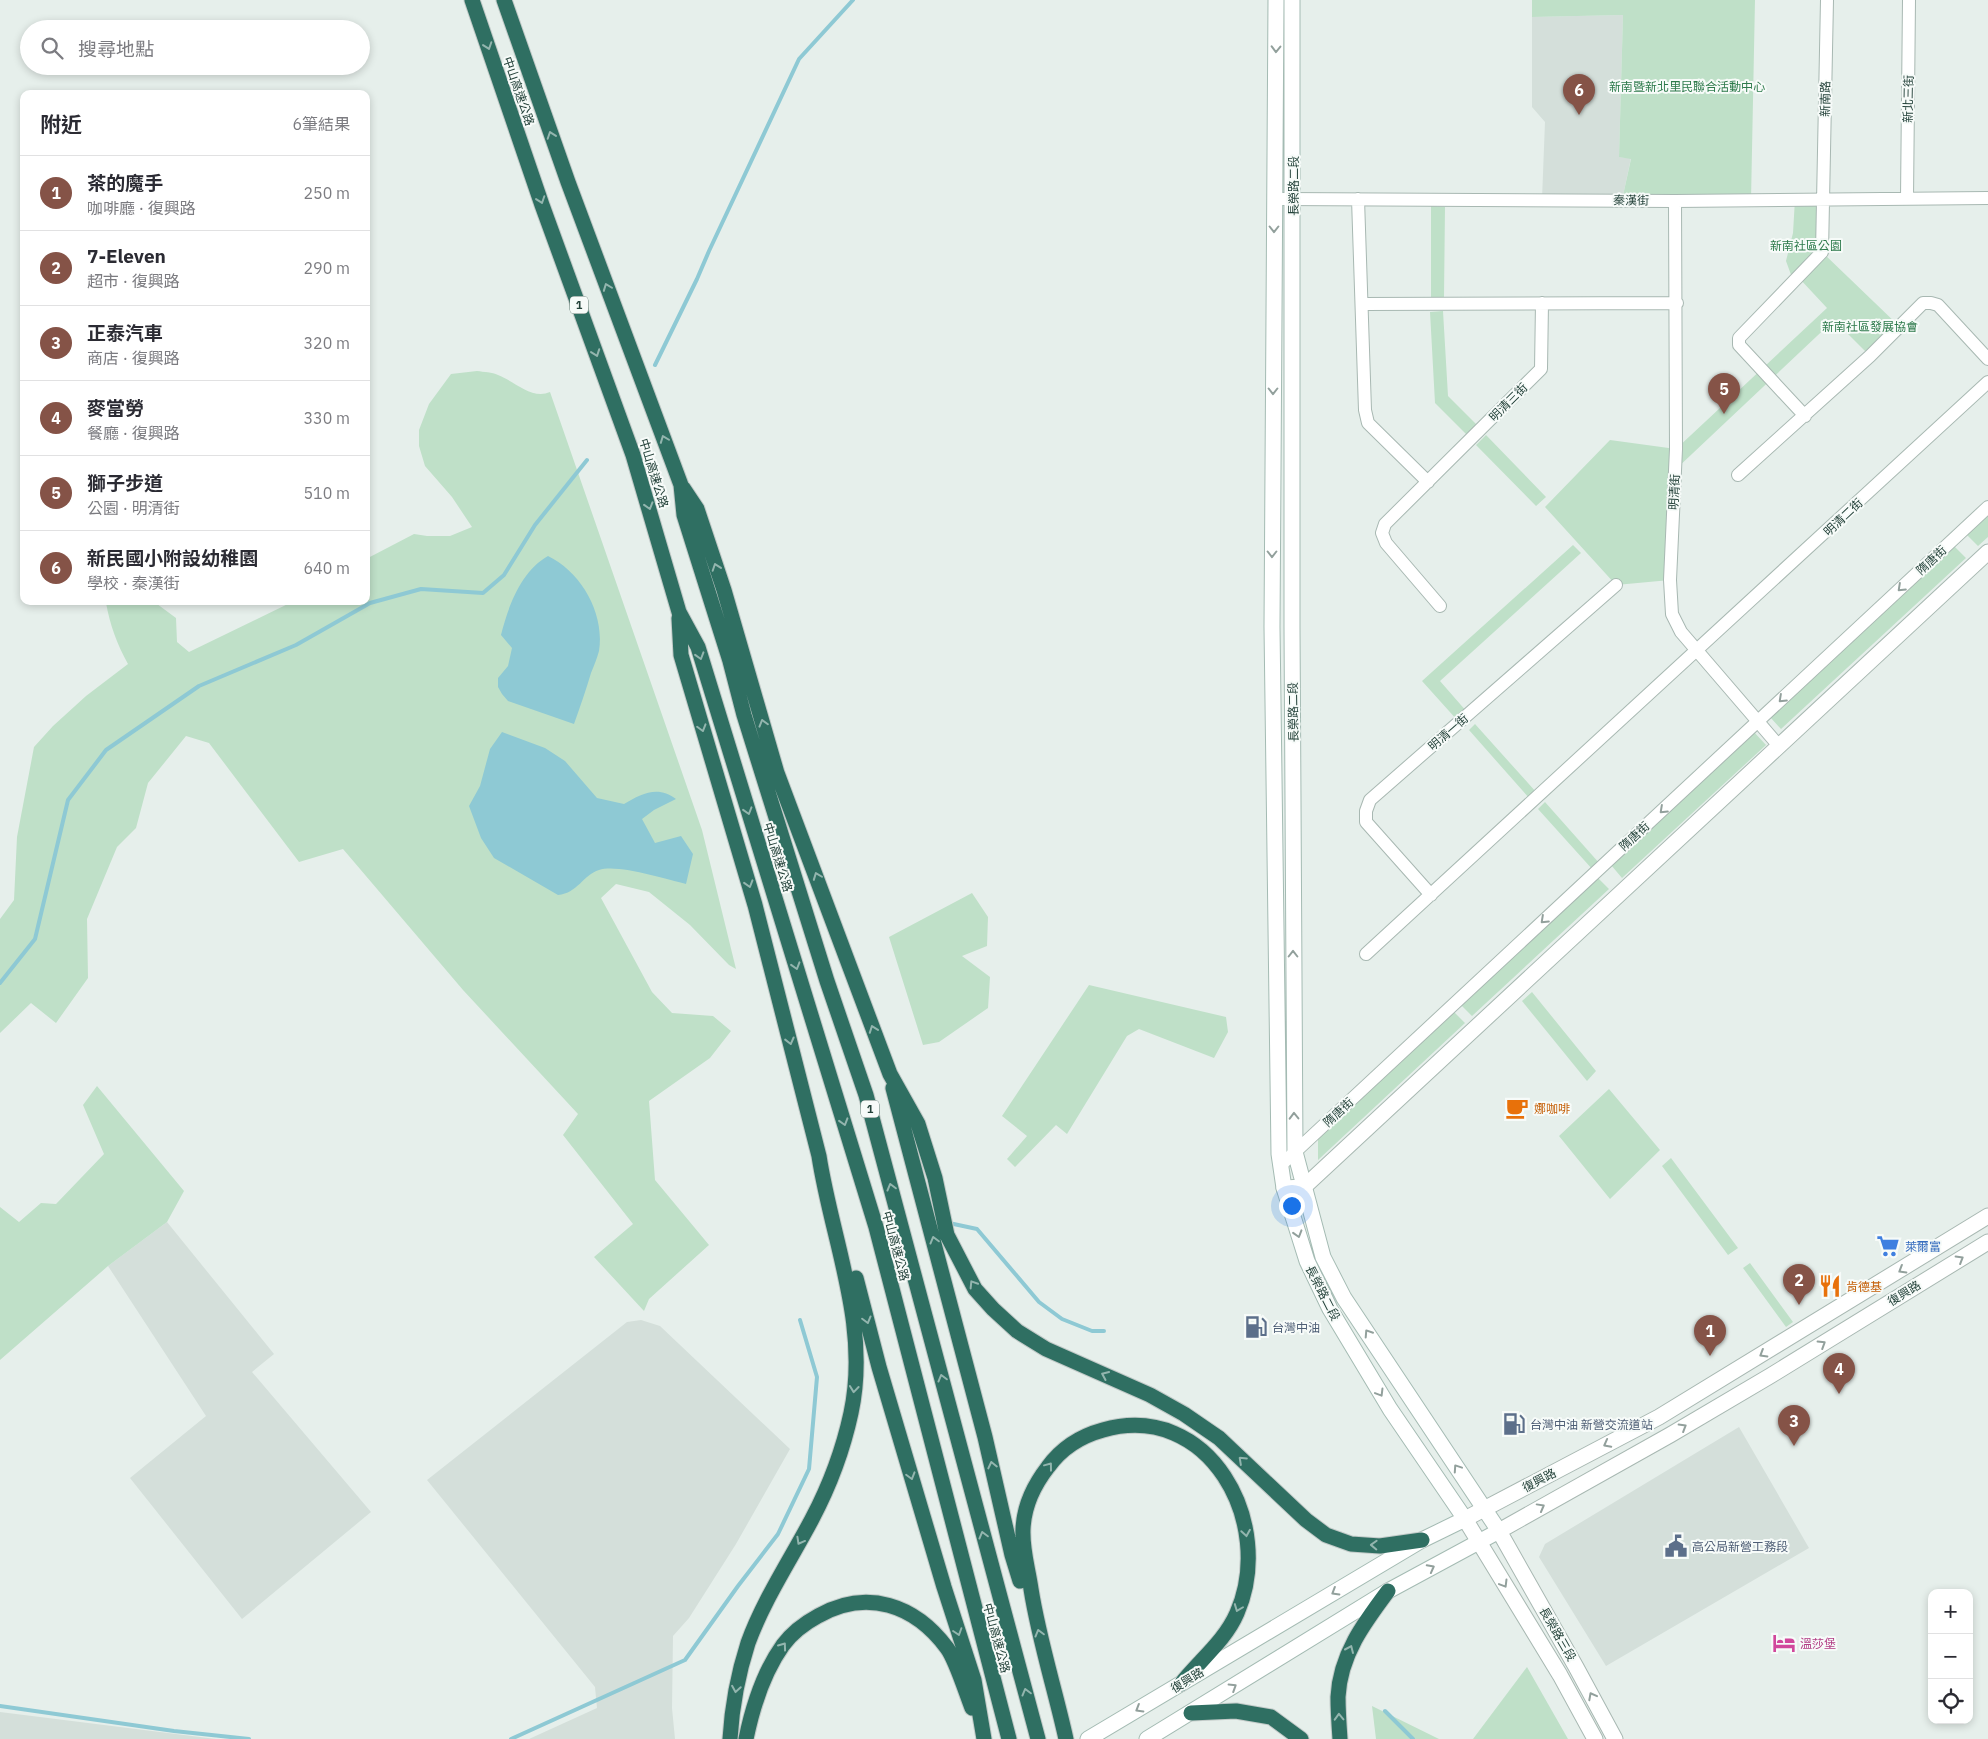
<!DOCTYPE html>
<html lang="zh-TW">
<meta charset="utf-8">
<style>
:root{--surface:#fff;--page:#f2f2f3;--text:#2b2b33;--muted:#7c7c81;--line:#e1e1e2;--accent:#855347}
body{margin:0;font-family:"IBM Plex Sans","Noto Sans TC",sans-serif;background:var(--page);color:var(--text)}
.controls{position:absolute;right:15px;bottom:15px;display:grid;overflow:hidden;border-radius:10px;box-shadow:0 2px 8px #0003}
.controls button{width:45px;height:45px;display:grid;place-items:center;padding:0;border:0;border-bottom:1px solid var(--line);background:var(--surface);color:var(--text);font:25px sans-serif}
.you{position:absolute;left:1291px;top:1205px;width:18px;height:18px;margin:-12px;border:4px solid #fff;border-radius:50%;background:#1a73e8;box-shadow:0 0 0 8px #1a73e833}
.badge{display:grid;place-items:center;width:32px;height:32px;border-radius:50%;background:var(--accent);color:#fff;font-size:16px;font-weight:700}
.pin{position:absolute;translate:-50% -41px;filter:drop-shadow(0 1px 2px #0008)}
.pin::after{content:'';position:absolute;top:26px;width:18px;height:15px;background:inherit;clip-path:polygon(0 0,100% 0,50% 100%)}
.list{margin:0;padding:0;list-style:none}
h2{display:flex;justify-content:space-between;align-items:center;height:65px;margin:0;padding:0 20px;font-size:21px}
h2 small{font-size:16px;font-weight:400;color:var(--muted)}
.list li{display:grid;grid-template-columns:32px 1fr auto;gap:15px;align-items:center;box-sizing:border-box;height:75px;padding:0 20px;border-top:1px solid var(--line)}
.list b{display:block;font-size:19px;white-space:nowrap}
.list p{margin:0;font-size:16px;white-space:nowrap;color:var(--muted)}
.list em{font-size:16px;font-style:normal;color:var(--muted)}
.icon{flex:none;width:28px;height:28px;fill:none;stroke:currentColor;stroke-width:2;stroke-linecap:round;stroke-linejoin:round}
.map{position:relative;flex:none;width:1988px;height:1739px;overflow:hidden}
.search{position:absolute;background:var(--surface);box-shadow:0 2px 8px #0003;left:20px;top:20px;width:350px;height:55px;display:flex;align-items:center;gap:12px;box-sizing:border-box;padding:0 18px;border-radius:28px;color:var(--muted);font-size:19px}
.panel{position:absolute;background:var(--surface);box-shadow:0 2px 8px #0003;left:20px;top:90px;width:350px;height:515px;border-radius:10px}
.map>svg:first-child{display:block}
.built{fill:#d4dfda}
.green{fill:#bfe0c8}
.water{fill:#8ec9d4}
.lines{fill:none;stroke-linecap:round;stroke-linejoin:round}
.stream{stroke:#8ec9d4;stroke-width:4}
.minor-casing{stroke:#a8b8b2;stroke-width:14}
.tertiary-casing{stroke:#a8b8b2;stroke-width:17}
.secondary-casing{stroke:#a4bbb3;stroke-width:17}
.motorway-casing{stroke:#c2cac8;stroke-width:17}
.minor{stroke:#fff;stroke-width:12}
.tertiary{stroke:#fff;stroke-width:15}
.secondary{stroke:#fff;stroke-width:15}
.motorway{stroke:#2f6f62;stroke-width:15}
.oneway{stroke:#93b5ae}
.oneway2{stroke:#92a09c}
.labels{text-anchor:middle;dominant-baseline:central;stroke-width:4;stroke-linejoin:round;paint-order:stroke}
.shield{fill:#f7fbf9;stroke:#637a73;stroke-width:1}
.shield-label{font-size:11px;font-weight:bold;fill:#24423a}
.park-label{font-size:12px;fill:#2d7a4b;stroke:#f7fbf9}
.street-label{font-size:12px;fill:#24423a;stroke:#f7fbf9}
.food-label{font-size:12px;fill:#c56008;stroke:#f7fbf9;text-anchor:start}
.shop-label{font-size:12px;fill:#366cbe;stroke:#f7fbf9;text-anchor:start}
.service-label{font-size:12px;fill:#4e5e75;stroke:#f7fbf9;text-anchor:start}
.hotel-label{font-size:12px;fill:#b23c85;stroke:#f7fbf9;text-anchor:start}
</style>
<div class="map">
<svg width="1988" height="1739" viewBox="0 0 1988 1739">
<rect width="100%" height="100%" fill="#e6efeb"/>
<path class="built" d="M1623,15L1619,157L1631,158L1622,200L1542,199L1545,122L1532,107V17Z
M167,1222L274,1354L252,1372L371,1512L242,1619L130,1478L206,1416L108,1266Z
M641,1320L660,1326L790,1449L736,1544L689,1618L673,1636L672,1708L675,1739H529L597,1708L595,1687L427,1480L627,1322Z
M1739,1427L1809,1548L1606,1666L1539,1557L1545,1544Z
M0,1712L216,1739H0Z"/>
<path class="green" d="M1532,0H1755L1751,200H1622L1631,159L1619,157L1623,15L1532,17Z
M1795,199H1824L1822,252L1900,327L1870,356L1834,320L1675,470L1670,580L1616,585L1545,507L1610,440L1676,449L1827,308L1799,278L1794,283L1786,261L1793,233Z
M1431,206L1445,207L1444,297H1431Z
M1443,311L1448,396L1478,426L1468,436L1435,403L1430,312Z
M477,371C484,372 492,372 498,375C514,381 532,400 550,392L702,830L736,969L729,965L690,925L649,892L616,884L601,898L652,992L672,1013L713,1016L731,1031L710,1058L649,1101L655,1180L709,1245L649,1299L644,1311L594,1257L633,1224L563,1135L578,1114L463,990L343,849L299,862L209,743L186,736L148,783L136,828L117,847L87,919L88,978L56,1023L31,1003L0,1033V919L14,900L17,837L34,747L53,726L86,696L128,664C117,644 110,625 106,603L153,601L176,618L177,642L189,652L294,601H366V559L414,534L427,536H450L472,527L452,497L425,466L419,446V430L429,404L451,374Z
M1486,435L1546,497L1536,506L1476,445Z
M1988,513V537L1978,546L1966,534Z
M1573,545L1581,553L1440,681L1467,712L1458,721L1422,681Z
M1953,545L1966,558L1781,729L1770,717Z
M1475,724L1536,792L1529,798L1469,730Z
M1753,731L1766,745L1622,878L1611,865Z
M1545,802L1600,864L1593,870L1538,809Z
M1597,877L1609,889L1472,1016L1460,1004Z
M972,893L988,917L987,946L962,956L990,977L988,1008L939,1042L923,1045L889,937Z
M1089,985L1226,1017L1228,1032L1214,1058L1139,1029L1127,1036L1067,1134L1056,1125L1015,1167L1007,1159L1027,1136L1002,1116Z
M1532,992L1596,1071L1587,1081L1522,1001Z
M1452,1010L1465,1023L1318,1160V1135Z
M97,1086L184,1191L167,1222L108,1266L0,1360V1207L19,1222L41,1203L56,1204L104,1154L83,1105Z
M1609,1089L1660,1150L1610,1199L1559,1136Z
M1671,1158L1738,1248L1728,1255L1662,1166Z
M1750,1263L1793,1322L1786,1327L1743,1268Z
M1527,1667L1568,1739H1473Z
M1372,1706L1439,1739H1376Z"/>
<path class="water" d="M548,556C581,572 605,613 599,651C597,658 594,666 591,673C586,690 580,707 574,724L508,701L502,694L498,687V678L508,666L512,648L501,635C508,607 521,571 548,556Z
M502,732L545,748L565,761L597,798L624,804C641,794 658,785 676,799L654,810L642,819L655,843L681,836L693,854L686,884C665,879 618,864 599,870C583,875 578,893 558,895L494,858L481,838L469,806L480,786L490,749Z"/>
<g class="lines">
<path class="stream" d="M655,365L697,279L709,251L799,59L853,0
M0,983L35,939L68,800L106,750L199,686L296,645L370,603L421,589L483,593L504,575L535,525L587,460
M949,1223L977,1229L1039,1302L1062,1319L1092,1331H1104
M0,1706L174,1731L249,1739
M1385,1711L1413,1739
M511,1739L685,1660L738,1586L778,1534L809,1469L817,1377L800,1320"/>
<defs>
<path id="minor" d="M1907,198L1909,0
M1282,199L1675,201L1988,198
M1358,199L1365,410L1368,423L1428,482
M1675,201L1676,449L1670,580L1672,614L1681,632L1779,746
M1362,304L1677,303
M1805,416L1739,345V338L1822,252L1827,0
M1738,475L1870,356L1923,303H1931L1938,305L1988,359
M1440,606L1386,543L1382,533L1385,524L1541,369L1542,303
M1431,895L1366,822V811L1370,800L1616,585
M1366,954L1988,382
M1281,1165L1988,507"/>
<path id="tertiary" d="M1284,1188L1304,1187L1988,552
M1595,1739L1560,1675L1465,1519L1659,1417L1988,1216
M1615,1739L1576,1667L1499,1531L1670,1435L1770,1376L1988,1242"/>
<path id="secondary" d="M1088,1739L1422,1540L1465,1519L1390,1409L1330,1309L1307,1261L1284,1188L1279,1154L1272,627L1276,0
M1147,1739L1388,1591L1499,1531L1344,1298L1323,1257L1295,1152L1292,627V0"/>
<path id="motorway" d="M472,0L542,205L633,455L679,612L698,647L876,1227L1009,1739
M504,0L568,182L681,485L684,515L730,661L744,715L827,981L866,1095L1038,1739
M683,488L697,509L724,590L777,773L890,1074L918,1124L935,1178L947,1235L975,1289L993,1309L1017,1331L1046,1349L1150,1395L1184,1414L1219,1438L1306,1520L1326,1535L1351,1544L1380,1546L1422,1540
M679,618L681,655L755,905L819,1156C832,1241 870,1325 851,1413C843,1450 830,1485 812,1519C791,1559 764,1599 748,1643C738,1674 732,1706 730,1739
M893,1088L985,1437L1012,1555L1020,1581
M856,1278L879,1367L944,1587L974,1680L984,1739
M1191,1713L1236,1711L1271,1717L1301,1739
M746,1739C753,1705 763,1673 783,1645C792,1633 805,1623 818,1616C867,1588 915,1605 947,1648C956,1660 966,1693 972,1708
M1066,1739C1055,1689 1039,1640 1031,1589C1028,1568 1022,1550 1023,1529C1024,1506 1034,1485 1048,1467C1061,1449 1081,1436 1103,1430C1209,1400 1276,1523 1237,1613C1225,1641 1199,1661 1181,1684
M1340,1739C1339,1725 1338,1711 1338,1697C1340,1655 1364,1623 1388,1591"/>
</defs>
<use href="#minor" class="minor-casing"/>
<use href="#tertiary" class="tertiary-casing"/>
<use href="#secondary" class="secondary-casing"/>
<use href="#motorway" class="motorway-casing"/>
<use href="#minor" class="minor"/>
<use href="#tertiary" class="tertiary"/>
<use href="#secondary" class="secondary"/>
<use href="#motorway" class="motorway"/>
</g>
<defs><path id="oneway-chevron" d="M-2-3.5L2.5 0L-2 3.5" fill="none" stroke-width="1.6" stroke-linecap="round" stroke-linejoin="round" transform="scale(1.25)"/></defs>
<g class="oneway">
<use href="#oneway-chevron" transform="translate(488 46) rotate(71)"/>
<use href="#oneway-chevron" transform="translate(551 135) rotate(-109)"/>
<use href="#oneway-chevron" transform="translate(541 200) rotate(71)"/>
<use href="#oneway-chevron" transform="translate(607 287) rotate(-111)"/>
<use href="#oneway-chevron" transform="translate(596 353) rotate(70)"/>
<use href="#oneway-chevron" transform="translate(664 439) rotate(-111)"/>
<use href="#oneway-chevron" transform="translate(649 506) rotate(73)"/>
<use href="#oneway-chevron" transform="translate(716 567) rotate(-109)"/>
<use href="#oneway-chevron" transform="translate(700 656) rotate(73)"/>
<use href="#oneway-chevron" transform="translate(763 723) rotate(-106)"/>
<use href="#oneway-chevron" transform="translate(702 728) rotate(74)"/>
<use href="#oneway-chevron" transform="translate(748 811) rotate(73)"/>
<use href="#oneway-chevron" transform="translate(817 876) rotate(-111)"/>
<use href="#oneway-chevron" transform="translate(749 884) rotate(73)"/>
<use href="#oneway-chevron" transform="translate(796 966) rotate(73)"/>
<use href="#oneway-chevron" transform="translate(873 1029) rotate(-110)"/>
<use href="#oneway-chevron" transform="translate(790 1041) rotate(76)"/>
<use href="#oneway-chevron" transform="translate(844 1122) rotate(73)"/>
<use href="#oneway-chevron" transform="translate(891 1187) rotate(-105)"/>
<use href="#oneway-chevron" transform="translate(934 1240) rotate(-105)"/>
<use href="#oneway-chevron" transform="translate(973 1284) rotate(-122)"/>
<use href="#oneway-chevron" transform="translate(867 1320) rotate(75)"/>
<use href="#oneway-chevron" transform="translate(1105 1375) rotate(-156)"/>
<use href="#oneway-chevron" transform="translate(942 1378) rotate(-105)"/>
<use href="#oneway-chevron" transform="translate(854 1389) rotate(96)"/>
<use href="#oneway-chevron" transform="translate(1242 1460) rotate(-137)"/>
<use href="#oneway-chevron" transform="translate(992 1465) rotate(-103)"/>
<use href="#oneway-chevron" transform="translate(1049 1466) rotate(-53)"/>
<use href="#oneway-chevron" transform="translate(911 1476) rotate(74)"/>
<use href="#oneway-chevron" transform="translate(1246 1533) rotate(81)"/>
<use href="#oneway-chevron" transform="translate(983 1535) rotate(-105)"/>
<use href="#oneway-chevron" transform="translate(800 1541) rotate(119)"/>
<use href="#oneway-chevron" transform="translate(1374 1545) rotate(-178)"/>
<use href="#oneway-chevron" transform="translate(1238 1608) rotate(111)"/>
<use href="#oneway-chevron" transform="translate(958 1632) rotate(72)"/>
<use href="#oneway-chevron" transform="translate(1039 1633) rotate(-105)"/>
<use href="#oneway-chevron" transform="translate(783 1646) rotate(-54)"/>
<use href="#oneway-chevron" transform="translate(1350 1649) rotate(-66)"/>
<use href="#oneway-chevron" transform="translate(736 1689) rotate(99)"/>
<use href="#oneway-chevron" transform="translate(1026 1692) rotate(-105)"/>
<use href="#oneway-chevron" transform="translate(1339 1717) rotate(-92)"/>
</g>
<g class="oneway2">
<use href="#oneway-chevron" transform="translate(1276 49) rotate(91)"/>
<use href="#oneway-chevron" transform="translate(1274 229) rotate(90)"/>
<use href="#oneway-chevron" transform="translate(1273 391) rotate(90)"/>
<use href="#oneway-chevron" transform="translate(1272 554) rotate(90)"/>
<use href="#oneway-chevron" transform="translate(1901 588) rotate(137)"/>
<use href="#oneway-chevron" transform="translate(1782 699) rotate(137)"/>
<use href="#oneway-chevron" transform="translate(1663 810) rotate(137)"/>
<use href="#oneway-chevron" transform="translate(1544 920) rotate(137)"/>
<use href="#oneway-chevron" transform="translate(1293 954) rotate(-90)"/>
<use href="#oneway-chevron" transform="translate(1294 1116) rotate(-91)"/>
<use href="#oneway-chevron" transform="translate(1298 1234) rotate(73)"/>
<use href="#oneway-chevron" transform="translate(1960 1259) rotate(-31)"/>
<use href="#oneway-chevron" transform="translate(1902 1270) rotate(149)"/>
<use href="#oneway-chevron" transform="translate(1368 1333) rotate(-123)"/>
<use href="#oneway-chevron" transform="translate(1822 1344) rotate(-32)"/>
<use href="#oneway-chevron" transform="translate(1763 1354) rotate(149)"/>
<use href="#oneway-chevron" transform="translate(1380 1393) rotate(59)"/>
<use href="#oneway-chevron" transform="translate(1683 1427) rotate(-31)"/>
<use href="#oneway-chevron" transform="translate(1607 1444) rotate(152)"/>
<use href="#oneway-chevron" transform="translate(1457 1468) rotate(-124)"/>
<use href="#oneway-chevron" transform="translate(1541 1507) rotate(-29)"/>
<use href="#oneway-chevron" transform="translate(1431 1568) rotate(-28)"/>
<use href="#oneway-chevron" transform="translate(1504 1584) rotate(59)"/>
<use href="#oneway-chevron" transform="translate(1335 1592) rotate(149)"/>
<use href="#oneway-chevron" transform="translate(1233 1687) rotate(-32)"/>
<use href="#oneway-chevron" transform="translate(1592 1696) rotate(-118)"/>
<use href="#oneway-chevron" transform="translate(1139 1709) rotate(149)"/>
</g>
<defs>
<symbol id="cafe-bare" viewBox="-9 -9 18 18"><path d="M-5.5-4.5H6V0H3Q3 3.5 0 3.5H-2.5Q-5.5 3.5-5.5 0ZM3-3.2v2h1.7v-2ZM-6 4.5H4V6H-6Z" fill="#e8710a" stroke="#f7fbf9" stroke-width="2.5" paint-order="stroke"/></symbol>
<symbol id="supermarket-bare" viewBox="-9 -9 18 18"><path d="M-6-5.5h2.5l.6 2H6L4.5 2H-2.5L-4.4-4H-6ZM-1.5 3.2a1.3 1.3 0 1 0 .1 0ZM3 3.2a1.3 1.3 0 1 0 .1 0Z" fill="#3f7fe0" stroke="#f7fbf9" stroke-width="2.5" paint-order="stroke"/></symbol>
<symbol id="restaurant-bare" viewBox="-9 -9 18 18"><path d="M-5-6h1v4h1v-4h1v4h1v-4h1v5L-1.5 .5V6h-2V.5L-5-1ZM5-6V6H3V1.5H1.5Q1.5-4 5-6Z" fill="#e8710a" stroke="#f7fbf9" stroke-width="2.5" paint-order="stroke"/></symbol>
<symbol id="fuel-bare" viewBox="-9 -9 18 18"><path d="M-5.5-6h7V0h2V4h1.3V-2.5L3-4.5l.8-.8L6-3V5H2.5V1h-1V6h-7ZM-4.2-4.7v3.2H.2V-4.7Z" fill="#5c6f8a" stroke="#f7fbf9" stroke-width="2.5" paint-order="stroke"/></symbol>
<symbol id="civic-bare" viewBox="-9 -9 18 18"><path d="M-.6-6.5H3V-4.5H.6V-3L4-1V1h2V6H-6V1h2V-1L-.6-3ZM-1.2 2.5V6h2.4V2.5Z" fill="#5c6f8a" stroke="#f7fbf9" stroke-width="2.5" paint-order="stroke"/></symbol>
<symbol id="hotel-bare" viewBox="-9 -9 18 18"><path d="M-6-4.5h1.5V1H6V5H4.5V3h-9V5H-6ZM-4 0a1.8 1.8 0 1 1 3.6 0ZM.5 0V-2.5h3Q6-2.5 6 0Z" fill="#d1479c" stroke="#f7fbf9" stroke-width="2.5" paint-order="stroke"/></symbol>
</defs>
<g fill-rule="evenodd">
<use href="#cafe-bare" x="1501" y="1092" width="32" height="32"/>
<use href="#supermarket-bare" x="1872" y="1230" width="32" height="32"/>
<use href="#restaurant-bare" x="1814" y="1270" width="32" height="32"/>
<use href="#fuel-bare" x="1240" y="1311" width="32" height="32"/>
<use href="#fuel-bare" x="1498" y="1408" width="32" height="32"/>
<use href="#civic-bare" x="1660" y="1530" width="32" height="32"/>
<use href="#hotel-bare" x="1768" y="1627" width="32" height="32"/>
</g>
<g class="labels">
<g class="shield">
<rect x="570" y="296.5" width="18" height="17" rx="4"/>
<rect x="861" y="1100.5" width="18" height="17" rx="4"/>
</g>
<g class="shield-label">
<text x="579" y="305">1</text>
<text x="870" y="1109">1</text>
</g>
<g class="park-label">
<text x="1687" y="86">新南暨新北里民聯合活動中心</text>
<text x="1806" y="245">新南社區公園</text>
<text x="1870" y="326">新南社區發展協會</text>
</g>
<g class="street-label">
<text transform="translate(519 91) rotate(71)">中山高速公路</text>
<text transform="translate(1825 99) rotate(-89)">新南路</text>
<text transform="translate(1908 99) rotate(-89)">新北三街</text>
<text transform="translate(1293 186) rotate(-90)">長榮路二段</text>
<text transform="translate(1631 200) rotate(1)">秦漢街</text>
<text transform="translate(1508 402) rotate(-45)">明清三街</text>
<text transform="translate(654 473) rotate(73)">中山高速公路</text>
<text transform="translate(1674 492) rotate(-87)">明清街</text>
<text transform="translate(1843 517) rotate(-43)">明清二街</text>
<text transform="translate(1931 560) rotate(-43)">隋唐街</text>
<text transform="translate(1293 712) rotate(-91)">長榮路二段</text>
<text transform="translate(1448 732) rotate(-41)">明清一街</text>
<text transform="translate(1634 836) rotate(-43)">隋唐街</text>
<text transform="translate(778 857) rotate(73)">中山高速公路</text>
<text transform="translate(1338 1112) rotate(-43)">隋唐街</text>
<text transform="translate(896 1246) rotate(75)">中山高速公路</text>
<text transform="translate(1323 1293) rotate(63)">長榮路二段</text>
<text transform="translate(1904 1293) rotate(-32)">復興路</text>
<text transform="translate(1539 1480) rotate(-28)">復興路</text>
<text transform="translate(1558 1634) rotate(60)">長榮路三段</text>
<text transform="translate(997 1638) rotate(75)">中山高速公路</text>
<text transform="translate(1187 1680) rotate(-31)">復興路</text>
</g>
<g class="food-label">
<text x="1534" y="1108">娜咖啡</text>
<text x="1846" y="1286">肯德基</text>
</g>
<g class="shop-label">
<text x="1905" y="1246">萊爾富</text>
</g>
<g class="service-label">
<text x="1272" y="1327">台灣中油</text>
<text x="1530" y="1424">台灣中油 新營交流道站</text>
<text x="1692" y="1546">高公局新營工務段</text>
</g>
<g class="hotel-label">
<text x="1800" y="1643">溫莎堡</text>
</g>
</g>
</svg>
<div class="controls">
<button>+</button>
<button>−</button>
<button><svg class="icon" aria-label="locate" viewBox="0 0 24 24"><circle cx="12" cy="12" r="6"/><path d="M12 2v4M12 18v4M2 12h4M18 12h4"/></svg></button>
</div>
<div class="you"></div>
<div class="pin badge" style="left:1710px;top:1356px">1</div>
<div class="pin badge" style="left:1799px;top:1305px">2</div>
<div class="pin badge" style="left:1794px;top:1446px">3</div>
<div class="pin badge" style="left:1839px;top:1394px">4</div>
<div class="pin badge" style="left:1724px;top:414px">5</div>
<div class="pin badge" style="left:1579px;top:115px">6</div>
<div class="search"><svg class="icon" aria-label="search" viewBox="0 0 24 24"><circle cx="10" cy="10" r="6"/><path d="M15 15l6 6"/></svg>搜尋地點</div>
<section class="panel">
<h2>附近<small>6筆結果</small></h2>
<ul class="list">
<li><span class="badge">1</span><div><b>茶的魔手</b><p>咖啡廳 · 復興路</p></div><em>250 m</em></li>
<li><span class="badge">2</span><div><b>7-Eleven</b><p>超市 · 復興路</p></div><em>290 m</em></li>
<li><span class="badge">3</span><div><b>正泰汽車</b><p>商店 · 復興路</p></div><em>320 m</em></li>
<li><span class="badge">4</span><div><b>麥當勞</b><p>餐廳 · 復興路</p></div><em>330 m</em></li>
<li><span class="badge">5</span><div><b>獅子步道</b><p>公園 · 明清街</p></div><em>510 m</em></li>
<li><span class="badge">6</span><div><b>新民國小附設幼稚園</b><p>學校 · 秦漢街</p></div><em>640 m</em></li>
</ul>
</section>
</div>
